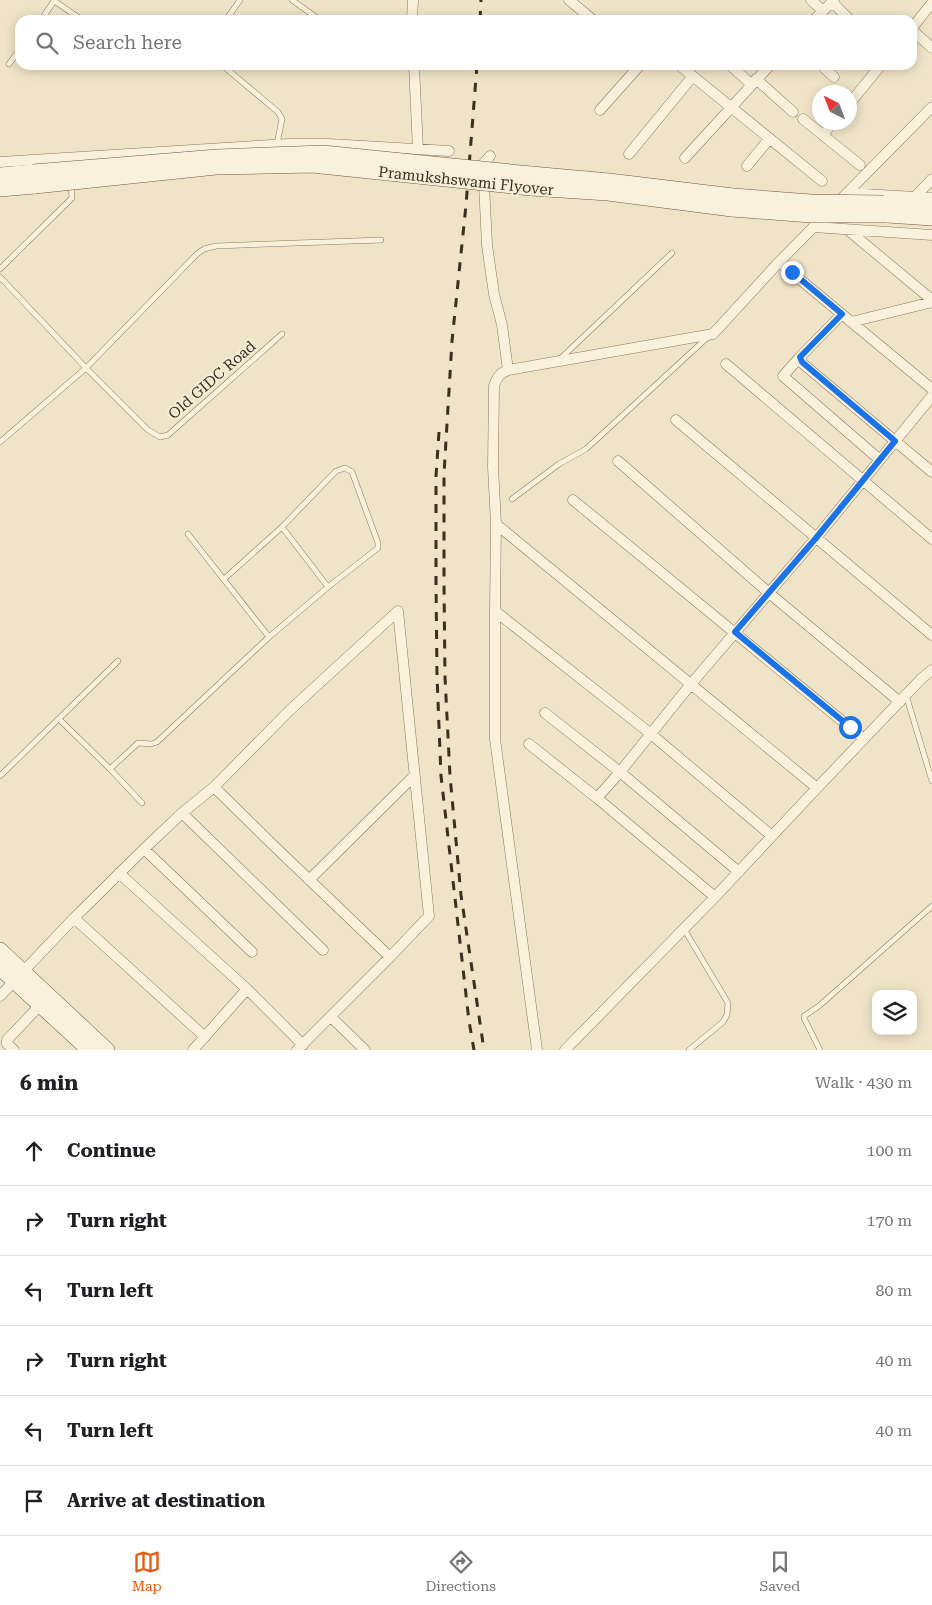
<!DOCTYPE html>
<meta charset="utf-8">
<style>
:root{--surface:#fff;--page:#f2f2f2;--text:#202124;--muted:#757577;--line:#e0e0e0;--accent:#ea580c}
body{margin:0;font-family:"Roboto Serif",serif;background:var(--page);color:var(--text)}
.controls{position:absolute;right:15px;bottom:15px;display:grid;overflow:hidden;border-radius:10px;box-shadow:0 2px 12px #0003}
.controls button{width:45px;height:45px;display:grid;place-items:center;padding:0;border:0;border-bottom:1px solid var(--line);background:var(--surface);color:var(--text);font:25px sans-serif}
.compass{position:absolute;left:812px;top:85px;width:45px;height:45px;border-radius:50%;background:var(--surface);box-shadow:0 2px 12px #0003;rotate:318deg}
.stop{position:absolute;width:15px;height:15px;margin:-11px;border:4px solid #1a73e8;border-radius:50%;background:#fff}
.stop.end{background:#1a73e8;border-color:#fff;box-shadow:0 1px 5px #0008}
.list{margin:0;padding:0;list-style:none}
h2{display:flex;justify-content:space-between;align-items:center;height:65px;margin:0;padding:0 20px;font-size:21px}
h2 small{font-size:16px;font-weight:400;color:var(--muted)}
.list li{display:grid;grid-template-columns:32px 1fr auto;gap:15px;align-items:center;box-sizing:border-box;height:70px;padding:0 20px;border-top:1px solid var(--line)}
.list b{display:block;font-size:19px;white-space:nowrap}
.list em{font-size:16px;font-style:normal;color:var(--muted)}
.icon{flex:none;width:28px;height:28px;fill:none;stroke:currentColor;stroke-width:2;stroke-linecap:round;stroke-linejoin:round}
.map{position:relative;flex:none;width:932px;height:1050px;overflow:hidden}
.search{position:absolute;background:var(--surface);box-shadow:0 2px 12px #0003;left:15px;right:15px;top:15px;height:55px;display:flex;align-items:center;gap:12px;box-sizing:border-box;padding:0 18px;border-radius:15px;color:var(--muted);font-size:19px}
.sheet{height:485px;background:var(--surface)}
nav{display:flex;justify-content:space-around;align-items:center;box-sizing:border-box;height:70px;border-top:1px solid var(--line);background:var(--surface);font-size:14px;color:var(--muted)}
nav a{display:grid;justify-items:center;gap:2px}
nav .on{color:var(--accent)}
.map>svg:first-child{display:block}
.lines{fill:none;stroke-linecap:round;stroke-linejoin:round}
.lane-casing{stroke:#8d765c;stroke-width:6}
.street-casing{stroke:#8d765c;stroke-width:11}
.secondary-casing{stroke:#6f573f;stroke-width:16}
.lane{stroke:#faf1dc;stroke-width:5}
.street{stroke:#faf1dc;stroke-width:10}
.secondary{stroke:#faf1dc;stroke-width:15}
.rail{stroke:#3d2e20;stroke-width:3;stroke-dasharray:9 9;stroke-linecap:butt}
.secondary-bridge-casing{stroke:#6f573f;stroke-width:16;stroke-linecap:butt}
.secondary-bridge{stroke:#faf1dc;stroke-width:15}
.route{stroke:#1a73e8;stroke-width:6}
.labels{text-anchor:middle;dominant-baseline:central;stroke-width:4;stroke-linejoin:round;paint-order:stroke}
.street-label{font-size:15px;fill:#3d2e20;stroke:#f7eed8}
</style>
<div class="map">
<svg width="932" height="1050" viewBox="0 0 932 1050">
<rect width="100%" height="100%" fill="#f0e4c8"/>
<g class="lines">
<defs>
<path id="lane" d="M53,0L82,20
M292,0L320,20
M41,20L54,1
M226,20L240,0
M9,64L20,49
M222,65L278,112L282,119L277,144
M0,269L72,198L71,184
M0,277L86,368L197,254L204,249L216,246L381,240
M560,359L672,253
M0,442L86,368L148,430L160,437L168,435L282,334
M512,499L559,464L586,449L709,336
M282,527L328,587
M188,534L269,637
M906,695L932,781
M59,719L110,769L142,803
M110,769L138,743L151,744L157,742L269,637L328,587L378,548V543L352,472L345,468L336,471L282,527L224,579
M0,776L118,661
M684,929L728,1003L727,1015L723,1022L689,1050
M820,1050L804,1018V1016L819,1006L932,906"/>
<path id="street" d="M569,0L593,20
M811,0L823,11
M832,2L850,20
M412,20L413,0
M814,20L834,0
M912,28L932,3
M912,30L932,48
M414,65L418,150
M679,65L822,181
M730,65L751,84
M821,65L834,77
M756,79L793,112
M850,103L881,65
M600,110L640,65
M803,119L860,165
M823,135L833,122
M629,154L693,76
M490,156L483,164L487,245L494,294L502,325L508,370
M685,158L770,65
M0,162L288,144H329L449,151
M747,166L769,139
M847,193L932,198
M915,197L932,179
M814,227L932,235
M848,230L932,300
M779,262L932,389
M842,314L800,357L802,363L932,472
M851,322L932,302
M800,357L783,376L880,460
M726,364L932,539
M676,420L932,635
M618,461L769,593L900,702
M573,500L864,739
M496,524L817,788
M495,611L651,734L772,836
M545,713L620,772L739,872
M529,744L597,798L715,897
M214,787L272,844L390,957
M597,798L620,772L691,684L816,538L932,396
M182,813L323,950
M144,849L252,952
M119,873L247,989L303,1045
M309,880L414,776
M74,918L205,1037
M0,996L74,918L144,849L182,813L214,787L290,710L398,611L429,916L390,957L297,1050
M331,1017L365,1050
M14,1050L7,1044V1040L43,1002
M193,1050L247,989
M537,1050L495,739V611L496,524L493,467L494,386C497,377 500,373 508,370L713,334L779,262L932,107
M565,1050L715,897L817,788L922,678L932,670"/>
<path id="secondary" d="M531,174L609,181L733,196
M0,175L33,172
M531,188L608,193L732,209
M0,189L35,186
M884,203L932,206
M887,215L932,218
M0,950L107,1050
M0,968L89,1050"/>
</defs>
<use href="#lane" class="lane-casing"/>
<use href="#street" class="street-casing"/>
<use href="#secondary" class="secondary-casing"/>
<use href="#lane" class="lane"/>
<use href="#street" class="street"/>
<use href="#secondary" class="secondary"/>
<path class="rail" d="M480,20L481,0
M477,65L466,205L452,341L444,474V584L445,677L450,776L461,895L484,1050
M439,432L436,476V583L437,676L441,776L469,1021L474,1050"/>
<defs>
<path id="secondary-bridge" d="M33,172L217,157L323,153L531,174
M35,186L216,167L312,165L531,188
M733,196L811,202L884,203
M732,209L811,215H887"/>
</defs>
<use href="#secondary-bridge" class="secondary-bridge-casing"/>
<use href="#secondary-bridge" class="secondary-bridge"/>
</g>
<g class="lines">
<path class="route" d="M792,272L842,314L800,357L802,362L895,441L816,538L735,632L850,727"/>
</g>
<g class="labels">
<g class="street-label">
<text transform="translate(466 181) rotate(6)">Pramukshswami Flyover</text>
<text transform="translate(212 380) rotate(-41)">Old GIDC Road</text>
</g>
</g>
</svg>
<div class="controls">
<button><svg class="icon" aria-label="layers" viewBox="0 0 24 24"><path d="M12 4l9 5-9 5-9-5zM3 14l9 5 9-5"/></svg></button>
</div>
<svg class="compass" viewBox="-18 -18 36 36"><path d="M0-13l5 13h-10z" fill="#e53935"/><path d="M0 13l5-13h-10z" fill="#757577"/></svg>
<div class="stop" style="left:850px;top:727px"></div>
<div class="stop end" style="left:792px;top:272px"></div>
<div class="search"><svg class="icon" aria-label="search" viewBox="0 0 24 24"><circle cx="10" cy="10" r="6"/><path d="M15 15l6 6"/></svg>Search here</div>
</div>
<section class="sheet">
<h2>6 min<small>Walk · 430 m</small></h2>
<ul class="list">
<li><svg class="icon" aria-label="ahead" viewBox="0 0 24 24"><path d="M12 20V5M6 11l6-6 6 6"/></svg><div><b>Continue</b></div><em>100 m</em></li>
<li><svg class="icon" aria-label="right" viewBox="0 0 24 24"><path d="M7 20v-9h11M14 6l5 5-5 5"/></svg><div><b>Turn right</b></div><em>170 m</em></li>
<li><svg class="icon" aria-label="left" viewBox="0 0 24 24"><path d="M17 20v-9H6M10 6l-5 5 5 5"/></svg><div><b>Turn left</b></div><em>80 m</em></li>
<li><svg class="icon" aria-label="right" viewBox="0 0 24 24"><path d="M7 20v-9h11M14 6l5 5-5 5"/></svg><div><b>Turn right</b></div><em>40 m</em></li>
<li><svg class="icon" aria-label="left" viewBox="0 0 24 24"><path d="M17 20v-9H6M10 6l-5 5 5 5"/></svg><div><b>Turn left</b></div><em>40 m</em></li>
<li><svg class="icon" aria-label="arrive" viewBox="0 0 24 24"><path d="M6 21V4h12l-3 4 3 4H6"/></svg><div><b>Arrive at destination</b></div></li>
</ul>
</section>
<nav>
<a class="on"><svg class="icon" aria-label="map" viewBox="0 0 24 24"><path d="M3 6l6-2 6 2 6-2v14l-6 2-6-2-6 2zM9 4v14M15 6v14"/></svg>Map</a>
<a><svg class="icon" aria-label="directions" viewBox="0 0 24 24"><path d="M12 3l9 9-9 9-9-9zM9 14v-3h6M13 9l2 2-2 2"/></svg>Directions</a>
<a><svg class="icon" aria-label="saved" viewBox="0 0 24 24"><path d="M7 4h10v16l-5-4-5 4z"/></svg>Saved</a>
</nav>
